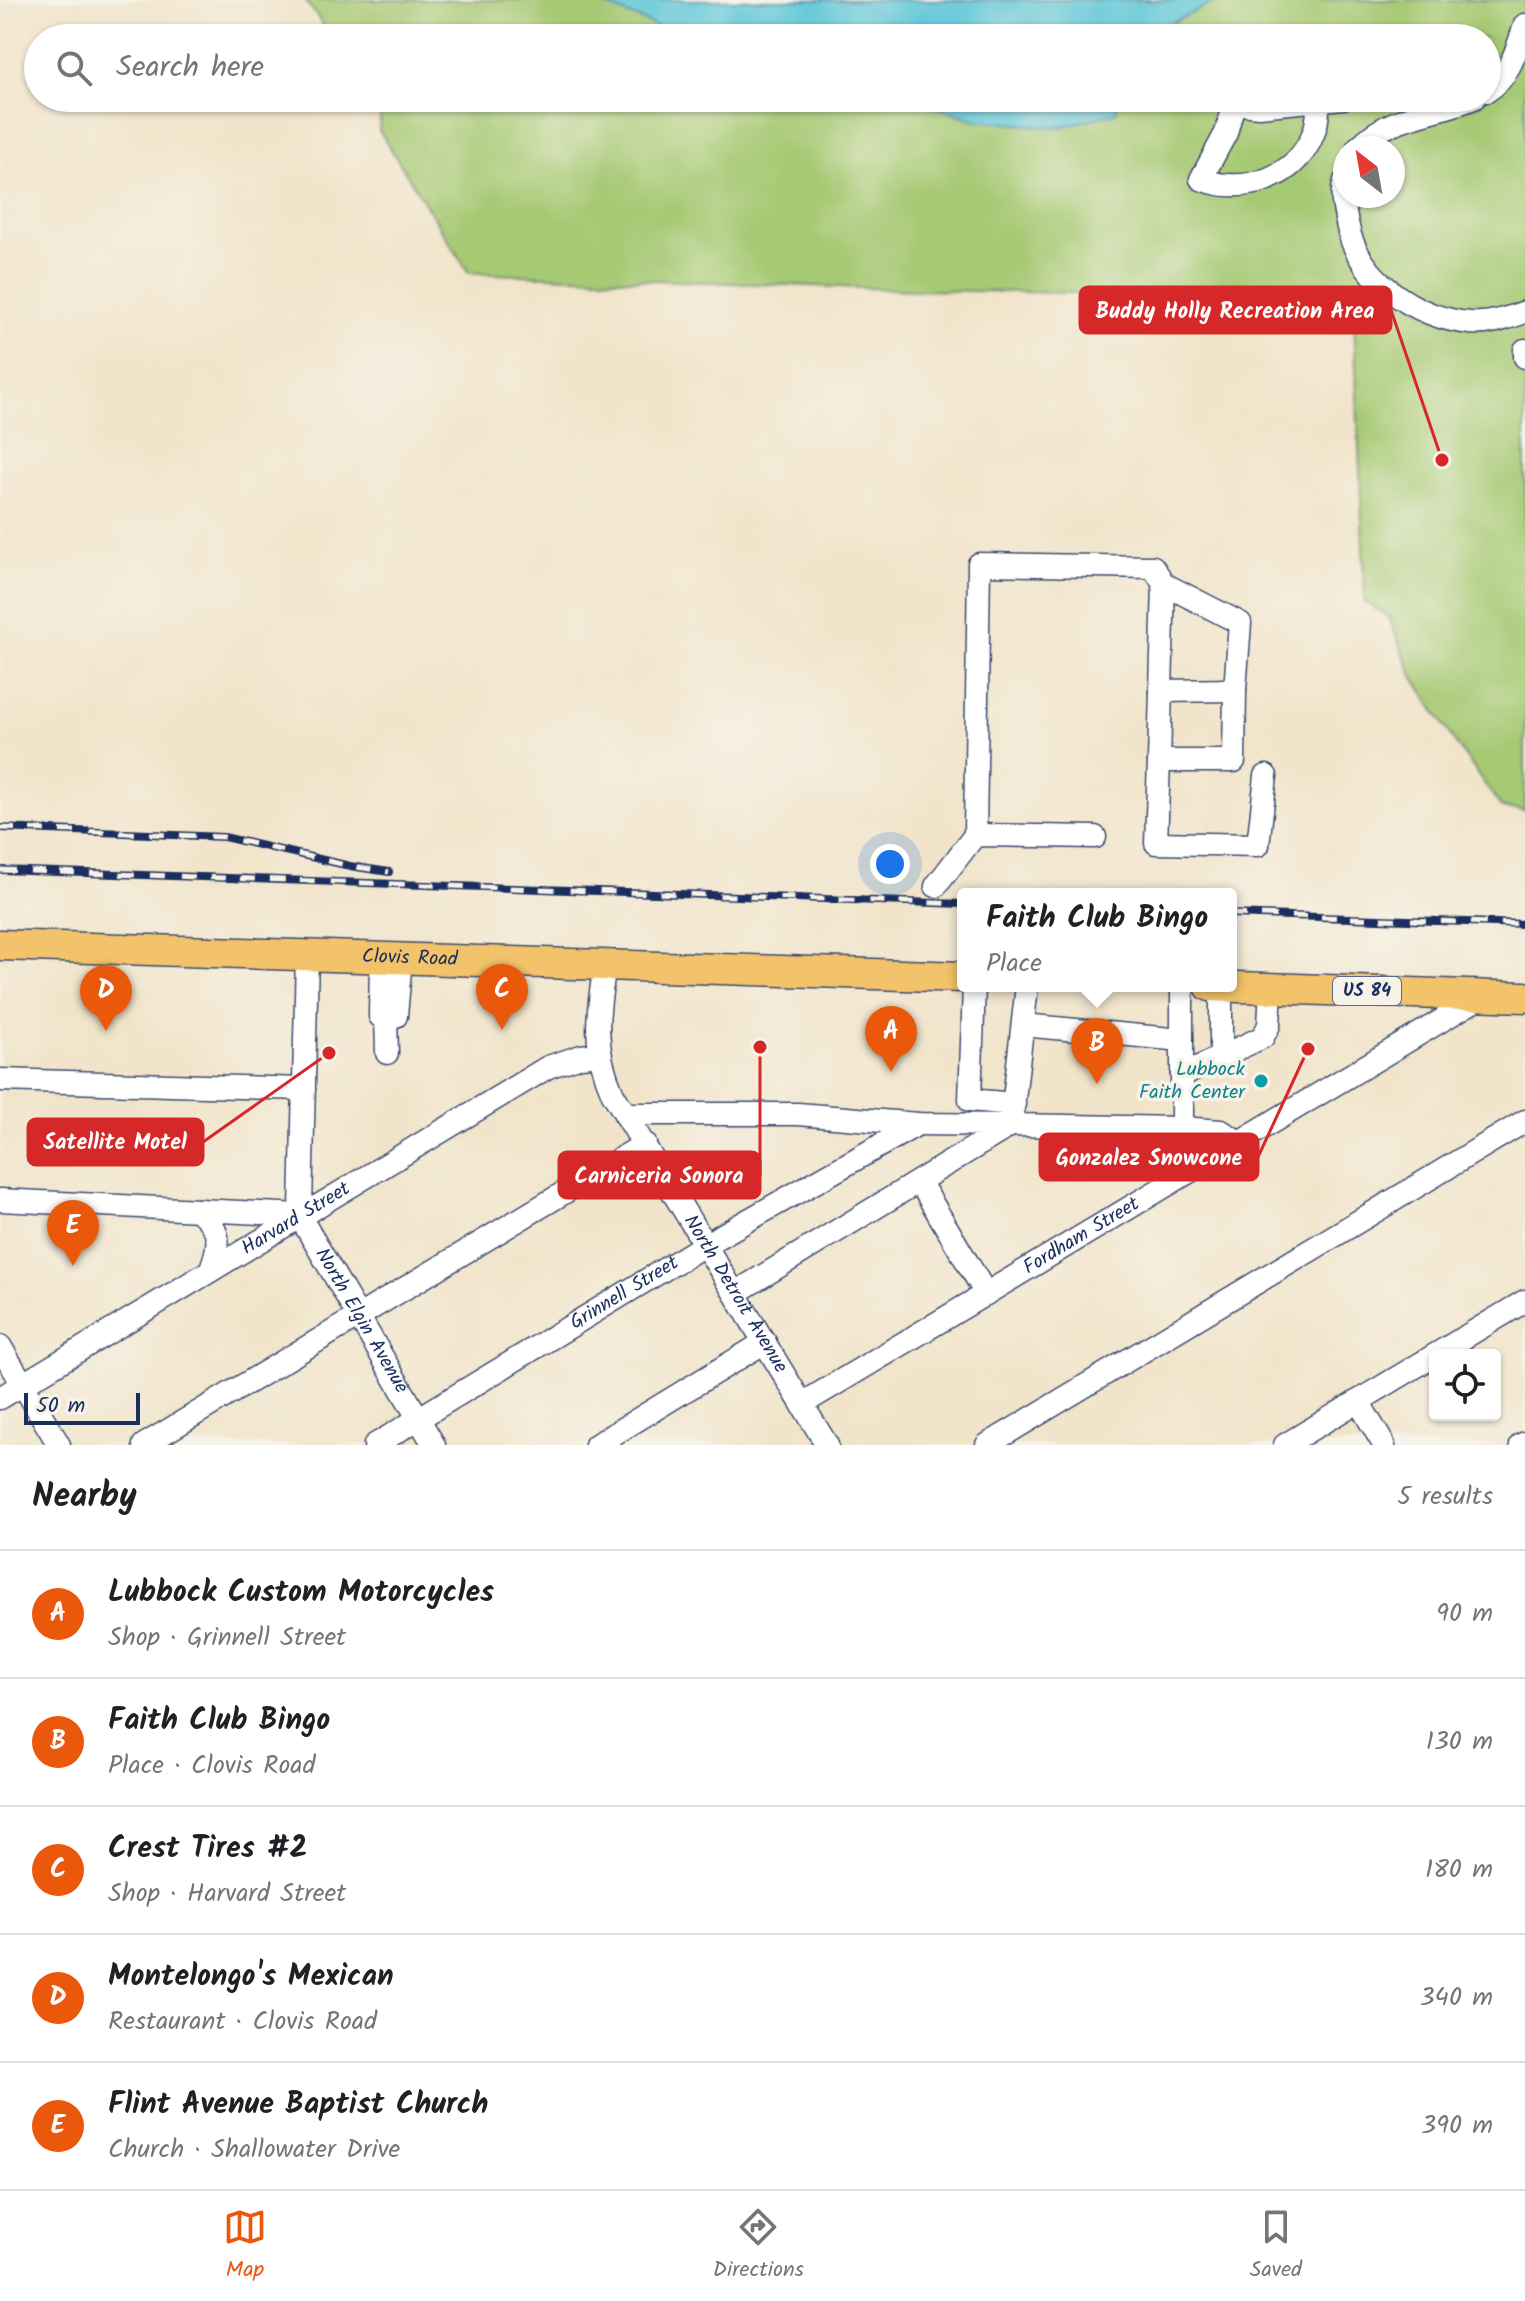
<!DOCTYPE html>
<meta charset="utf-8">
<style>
:root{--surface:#fff;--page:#f6f6f6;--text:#202124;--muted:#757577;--line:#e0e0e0;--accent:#ea580c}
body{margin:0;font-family:Kalam,sans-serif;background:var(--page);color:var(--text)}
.controls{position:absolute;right:24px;bottom:24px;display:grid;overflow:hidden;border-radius:8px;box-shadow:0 2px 6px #0004}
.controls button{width:72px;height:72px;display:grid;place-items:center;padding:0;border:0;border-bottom:2px solid var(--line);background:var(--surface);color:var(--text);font:40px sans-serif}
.compass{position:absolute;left:1333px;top:136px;width:72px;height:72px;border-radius:50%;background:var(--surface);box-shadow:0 2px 6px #0004;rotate:329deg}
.scale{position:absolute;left:24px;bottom:20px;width:116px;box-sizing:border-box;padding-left:8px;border:4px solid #1b2f5e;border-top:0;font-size:22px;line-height:28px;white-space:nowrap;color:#1b2f5e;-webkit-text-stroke:6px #f7f3e8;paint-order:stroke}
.you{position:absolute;left:890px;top:864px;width:28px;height:28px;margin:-20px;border:6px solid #fff;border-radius:50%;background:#1a73e8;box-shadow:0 0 0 12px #1a73e833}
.badge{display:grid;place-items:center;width:52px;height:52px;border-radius:50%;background:var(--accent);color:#fff;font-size:26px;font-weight:700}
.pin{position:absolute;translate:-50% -66px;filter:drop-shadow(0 2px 4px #0008)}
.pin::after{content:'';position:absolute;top:42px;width:28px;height:24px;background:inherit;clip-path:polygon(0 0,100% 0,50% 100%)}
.popup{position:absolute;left:957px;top:888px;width:280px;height:104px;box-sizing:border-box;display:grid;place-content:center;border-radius:8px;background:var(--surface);filter:drop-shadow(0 2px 6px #0005);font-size:26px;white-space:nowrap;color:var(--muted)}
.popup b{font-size:30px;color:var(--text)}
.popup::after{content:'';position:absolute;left:50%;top:100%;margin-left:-16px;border:16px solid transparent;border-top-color:var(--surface)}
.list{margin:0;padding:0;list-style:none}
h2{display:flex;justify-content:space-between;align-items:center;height:104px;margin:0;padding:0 32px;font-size:34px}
h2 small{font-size:26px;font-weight:400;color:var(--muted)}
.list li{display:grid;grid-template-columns:52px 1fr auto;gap:24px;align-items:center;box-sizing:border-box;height:128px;padding:0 32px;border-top:2px solid var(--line)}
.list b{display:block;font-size:30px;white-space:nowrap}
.list p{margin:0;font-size:26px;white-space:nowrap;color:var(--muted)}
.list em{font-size:26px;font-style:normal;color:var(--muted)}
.icon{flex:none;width:44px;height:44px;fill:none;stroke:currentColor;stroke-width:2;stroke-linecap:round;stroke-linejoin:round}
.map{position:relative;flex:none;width:1525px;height:1445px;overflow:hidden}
.search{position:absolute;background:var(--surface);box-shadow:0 2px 6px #0004;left:24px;right:24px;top:24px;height:88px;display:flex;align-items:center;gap:20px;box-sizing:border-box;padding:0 28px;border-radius:44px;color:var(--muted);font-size:30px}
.sheet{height:744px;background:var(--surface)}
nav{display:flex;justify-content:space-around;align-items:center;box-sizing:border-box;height:112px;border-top:2px solid var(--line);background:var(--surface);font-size:22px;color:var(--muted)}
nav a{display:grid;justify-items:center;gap:4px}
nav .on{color:var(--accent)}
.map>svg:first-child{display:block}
.green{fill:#a6c973;stroke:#607c68;stroke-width:2;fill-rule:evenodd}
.water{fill:#5ec7d9;stroke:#3c7b9c;stroke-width:2}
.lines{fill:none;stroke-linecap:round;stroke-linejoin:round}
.minor-casing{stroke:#3b4a6e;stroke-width:25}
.highway-casing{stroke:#3b4a6e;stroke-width:33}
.minor{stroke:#fff;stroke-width:22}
.highway{stroke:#f2c36a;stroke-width:30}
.rail-casing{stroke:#1b2f5e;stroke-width:8}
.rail{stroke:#f7f3e8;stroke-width:5;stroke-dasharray:15;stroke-linecap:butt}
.culture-dot{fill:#0f9aa8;stroke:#f7f3e8;stroke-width:3}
.labels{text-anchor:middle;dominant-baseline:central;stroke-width:7;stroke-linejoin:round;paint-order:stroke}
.shield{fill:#f7f3e8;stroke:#5d6a87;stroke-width:2}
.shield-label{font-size:18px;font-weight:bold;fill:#1b2f5e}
.street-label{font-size:20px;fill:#1b2f5e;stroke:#f7f3e8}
.culture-label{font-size:20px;fill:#0d838f;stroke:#f7f3e8;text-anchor:end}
.leader{fill:none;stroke:#d62828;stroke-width:3}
.callout-dot{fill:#d62828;stroke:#f7f3e8;stroke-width:3}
.callout{fill:#d62828;stroke:#d62828;stroke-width:3}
.callout-label{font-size:22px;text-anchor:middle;font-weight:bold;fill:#fff}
</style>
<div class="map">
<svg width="1525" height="1445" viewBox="0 0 1525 1445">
<rect width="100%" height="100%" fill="#f7f3e8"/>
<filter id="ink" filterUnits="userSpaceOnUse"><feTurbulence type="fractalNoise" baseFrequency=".0125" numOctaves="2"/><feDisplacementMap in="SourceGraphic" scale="16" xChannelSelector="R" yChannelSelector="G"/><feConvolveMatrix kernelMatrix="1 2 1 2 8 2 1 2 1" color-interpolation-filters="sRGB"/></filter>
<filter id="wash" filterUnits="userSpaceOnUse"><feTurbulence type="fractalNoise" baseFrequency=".006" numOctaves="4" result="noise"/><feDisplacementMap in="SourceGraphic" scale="32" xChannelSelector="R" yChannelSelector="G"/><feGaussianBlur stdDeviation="1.8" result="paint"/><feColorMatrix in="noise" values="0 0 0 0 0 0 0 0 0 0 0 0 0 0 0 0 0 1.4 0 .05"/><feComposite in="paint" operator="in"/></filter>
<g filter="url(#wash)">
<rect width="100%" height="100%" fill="#f1e4ca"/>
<path class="green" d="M305,0H1525V810L1502,808L1454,741L1413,676L1388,616L1365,602L1354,319L1334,286L1220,296L918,290L469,273L379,130L382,98H1487V38H333ZM1345,148H1393V196H1345Z"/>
<path class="water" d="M592,0H1219L1167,25L1156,38H686Z
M884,98H1118L1116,113L1056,128L976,120L938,108Z"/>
</g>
<g filter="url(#ink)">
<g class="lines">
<defs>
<g id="minor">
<path d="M1487,91C1510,77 1517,48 1525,25"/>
<path d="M1319,100C1318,108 1318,117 1316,125C1303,176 1246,197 1201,179L1226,133L1234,103L1259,106L1343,98"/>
<path d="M1358,148C1389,114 1434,115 1474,98"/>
<path d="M1345,181C1340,195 1344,208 1347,223C1357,279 1416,318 1470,323C1489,325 1508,318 1525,312"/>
<path d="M1525,350V357"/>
<path d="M1161,691L1235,690"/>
<path d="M1159,761L1156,843L1258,845L1266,776"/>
<path d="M975,835L979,564L1153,567L1164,584L1240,623L1235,690L1234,761H1159L1164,584"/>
<path d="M936,886L975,835L1095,837"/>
<path id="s1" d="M307,955L301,1209L303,1222L434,1445"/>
<path d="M381,958L380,1016H396L401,958"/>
<path id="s2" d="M605,965C597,1014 592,1047 613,1094L827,1445"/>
<path d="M974,986L970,1100L1014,1104"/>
<path d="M1027,986L1011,1125L1182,1128"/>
<path d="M1182,986V1128L1221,1131L1239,1142"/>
<path d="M386,1016L387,1053"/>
<path d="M1023,1025L1182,1040"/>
<path d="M1221,1057V986"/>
<path d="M1182,1075L1263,1037L1269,1025L1271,988"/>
<path d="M0,1080L304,1089"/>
<path d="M625,1114H798L918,1124L1011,1125L735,1293"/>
<path d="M919,1181L986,1294"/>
<path d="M0,1200L302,1215"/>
<path d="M198,1210C222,1230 221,1243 210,1271"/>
<path d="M0,1346L59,1445"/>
<path d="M1435,1355L1525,1301"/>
<path id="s3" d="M0,1398L548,1067L581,1056L599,1054"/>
<path d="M1358,1401L1384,1445"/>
<path id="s4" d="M802,1404L1484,995"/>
<path d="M144,1445L645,1144"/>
<path id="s5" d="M375,1445L706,1244L918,1124"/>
<path d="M596,1445L765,1342"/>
<path d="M987,1445L1525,1121"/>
<path d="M1285,1445L1435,1355"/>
<path d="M1521,1445L1525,1443"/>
</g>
<g id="highway">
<path id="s6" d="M0,945L963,977"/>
<path d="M1210,986L1525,997"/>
</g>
</defs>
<use href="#minor" class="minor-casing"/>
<use href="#highway" class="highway-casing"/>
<use href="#minor" class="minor"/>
<use href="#highway" class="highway"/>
<defs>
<path id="rail" d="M0,828L224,837L350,866L389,872
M0,870L963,904
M1231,914L1525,924"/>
</defs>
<use href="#rail" class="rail-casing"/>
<use href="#rail" class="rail"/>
</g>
</g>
<circle class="culture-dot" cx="1261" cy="1081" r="8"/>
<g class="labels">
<rect class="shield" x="1333" y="977" width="68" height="28" rx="6"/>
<g class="shield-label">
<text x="1367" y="991">US 84</text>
</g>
<g class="street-label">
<text stroke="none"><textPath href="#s6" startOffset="410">Clovis Road</textPath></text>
<text stroke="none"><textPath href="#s3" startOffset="346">Harvard Street</textPath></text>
<text stroke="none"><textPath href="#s4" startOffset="326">Fordham Street</textPath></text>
<text stroke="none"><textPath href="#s5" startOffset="292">Grinnell Street</textPath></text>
<text stroke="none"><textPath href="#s2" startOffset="366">North Detroit Avenue</textPath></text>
<text stroke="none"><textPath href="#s1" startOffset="382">North Elgin Avenue</textPath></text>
</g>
<g class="culture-label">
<text x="1245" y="1070">Lubbock<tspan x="1245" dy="23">Faith Center</tspan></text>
</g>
</g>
<path class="leader" d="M1442 460L1391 310M329 1053L203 1142M1308 1049L1258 1157M760 1047L760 1175"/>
<g class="callout-dot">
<circle cx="1442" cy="460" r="8"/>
<circle cx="329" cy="1053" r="8"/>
<circle cx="1308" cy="1049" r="8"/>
<circle cx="760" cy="1047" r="8"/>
</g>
<g class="callout">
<rect x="1080" y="287" width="311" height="46" rx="8"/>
<rect x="28" y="1119" width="175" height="46" rx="8"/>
<rect x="1040" y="1134" width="218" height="46" rx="8"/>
<rect x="559" y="1152" width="201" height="46" rx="8"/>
</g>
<g class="callout-label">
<text x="1235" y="318">Buddy Holly Recreation Area</text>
<text x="115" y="1149">Satellite Motel</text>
<text x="1149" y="1165">Gonzalez Snowcone</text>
<text x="659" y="1183">Carniceria Sonora</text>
</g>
</svg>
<div class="controls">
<button><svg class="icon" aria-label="locate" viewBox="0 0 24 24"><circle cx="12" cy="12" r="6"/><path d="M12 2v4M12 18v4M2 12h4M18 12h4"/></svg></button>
</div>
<svg class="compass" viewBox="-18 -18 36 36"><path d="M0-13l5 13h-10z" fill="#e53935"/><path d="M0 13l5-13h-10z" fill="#757577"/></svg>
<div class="scale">50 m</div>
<div class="you"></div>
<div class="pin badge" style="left:891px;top:1072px">A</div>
<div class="pin badge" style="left:1097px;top:1084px">B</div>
<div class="popup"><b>Faith Club Bingo</b>Place</div>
<div class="pin badge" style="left:502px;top:1030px">C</div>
<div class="pin badge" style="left:106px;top:1031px">D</div>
<div class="pin badge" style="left:73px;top:1266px">E</div>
<div class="search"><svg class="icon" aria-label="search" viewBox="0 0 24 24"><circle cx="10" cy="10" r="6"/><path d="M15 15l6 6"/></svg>Search here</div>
</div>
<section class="sheet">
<h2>Nearby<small>5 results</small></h2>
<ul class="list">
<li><span class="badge">A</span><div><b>Lubbock Custom Motorcycles</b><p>Shop · Grinnell Street</p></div><em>90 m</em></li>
<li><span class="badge">B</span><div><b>Faith Club Bingo</b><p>Place · Clovis Road</p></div><em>130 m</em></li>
<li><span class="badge">C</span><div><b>Crest Tires #2</b><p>Shop · Harvard Street</p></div><em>180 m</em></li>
<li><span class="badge">D</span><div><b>Montelongo's Mexican</b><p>Restaurant · Clovis Road</p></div><em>340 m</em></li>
<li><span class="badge">E</span><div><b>Flint Avenue Baptist Church</b><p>Church · Shallowater Drive</p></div><em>390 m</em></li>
</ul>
</section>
<nav>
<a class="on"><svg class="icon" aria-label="map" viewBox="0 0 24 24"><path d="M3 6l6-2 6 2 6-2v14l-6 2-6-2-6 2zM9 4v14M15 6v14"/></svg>Map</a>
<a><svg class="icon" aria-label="directions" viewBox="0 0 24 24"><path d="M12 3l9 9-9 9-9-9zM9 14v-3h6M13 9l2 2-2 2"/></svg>Directions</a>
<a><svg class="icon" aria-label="saved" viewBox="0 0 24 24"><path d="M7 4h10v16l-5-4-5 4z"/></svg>Saved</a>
</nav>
